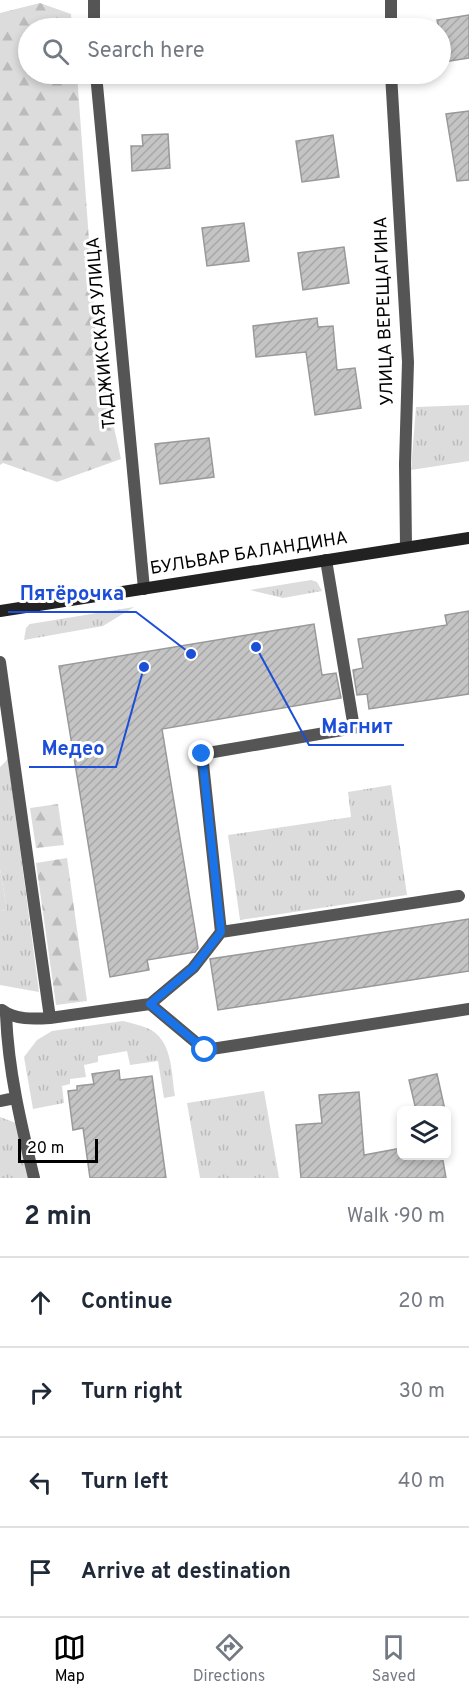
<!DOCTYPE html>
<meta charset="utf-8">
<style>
:root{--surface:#fff;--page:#f6f6f7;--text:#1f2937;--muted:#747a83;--line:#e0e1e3;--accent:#000}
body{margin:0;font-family:Overpass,sans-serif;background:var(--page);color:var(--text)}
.controls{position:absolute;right:18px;bottom:18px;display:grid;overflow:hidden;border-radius:9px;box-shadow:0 3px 9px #0003}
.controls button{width:54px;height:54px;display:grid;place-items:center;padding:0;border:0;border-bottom:2px solid var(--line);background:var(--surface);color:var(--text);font:30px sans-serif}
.scale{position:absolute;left:18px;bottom:15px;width:80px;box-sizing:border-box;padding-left:6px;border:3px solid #000;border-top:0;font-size:16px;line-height:21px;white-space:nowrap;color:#000;-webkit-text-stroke:4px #fff;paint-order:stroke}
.stop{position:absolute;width:18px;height:18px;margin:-14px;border:4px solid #1a73e8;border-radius:50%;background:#fff}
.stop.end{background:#1a73e8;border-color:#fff;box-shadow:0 2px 6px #0008}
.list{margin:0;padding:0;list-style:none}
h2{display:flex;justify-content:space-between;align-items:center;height:78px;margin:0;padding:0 24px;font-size:26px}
h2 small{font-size:20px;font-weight:400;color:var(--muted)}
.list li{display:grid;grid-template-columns:39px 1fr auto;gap:18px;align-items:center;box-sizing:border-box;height:90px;padding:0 24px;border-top:2px solid var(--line)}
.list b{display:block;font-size:22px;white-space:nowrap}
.list em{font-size:20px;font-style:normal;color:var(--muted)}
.icon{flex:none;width:33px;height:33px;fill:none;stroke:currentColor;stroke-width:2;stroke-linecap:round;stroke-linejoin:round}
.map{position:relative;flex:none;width:469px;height:1178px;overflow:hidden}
.search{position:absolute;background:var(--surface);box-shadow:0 3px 9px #0003;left:18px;right:18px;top:18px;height:66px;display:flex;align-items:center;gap:15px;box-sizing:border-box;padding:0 21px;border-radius:33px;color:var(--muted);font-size:22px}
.sheet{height:438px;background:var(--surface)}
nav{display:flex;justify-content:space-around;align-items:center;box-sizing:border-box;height:84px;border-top:2px solid var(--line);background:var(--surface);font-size:16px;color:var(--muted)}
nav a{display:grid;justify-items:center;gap:3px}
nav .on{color:var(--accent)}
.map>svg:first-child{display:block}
.grass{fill:url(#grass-tufts)}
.forest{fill:url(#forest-firs)}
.green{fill:#dcdcdc}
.building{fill:url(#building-hatch);stroke:#999;stroke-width:1.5}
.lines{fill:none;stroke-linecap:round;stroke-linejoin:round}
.lane{stroke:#555;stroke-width:12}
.street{stroke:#555;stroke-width:12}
.secondary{stroke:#222;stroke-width:12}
.route{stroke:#1a73e8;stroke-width:8}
.labels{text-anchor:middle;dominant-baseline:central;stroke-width:6;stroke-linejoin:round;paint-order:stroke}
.street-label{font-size:18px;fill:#000;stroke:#fff}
.leader{fill:none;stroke:#1d4ed8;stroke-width:2}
.callout-dot{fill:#1d4ed8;stroke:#fff;stroke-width:2}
.callout-label{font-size:20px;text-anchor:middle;font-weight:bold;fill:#1d4ed8;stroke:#fff;stroke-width:6;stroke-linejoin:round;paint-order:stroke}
</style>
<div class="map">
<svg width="469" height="1178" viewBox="0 0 469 1178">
<defs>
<pattern id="grass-tufts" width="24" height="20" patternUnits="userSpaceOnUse" patternTransform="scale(1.5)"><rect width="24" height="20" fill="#dcdcdc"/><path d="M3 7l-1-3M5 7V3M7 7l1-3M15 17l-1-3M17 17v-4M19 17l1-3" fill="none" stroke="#bbb"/></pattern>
<pattern id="forest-firs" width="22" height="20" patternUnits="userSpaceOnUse" patternTransform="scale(1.5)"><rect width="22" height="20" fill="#dcdcdc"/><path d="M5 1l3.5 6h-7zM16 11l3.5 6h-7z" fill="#bbb"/></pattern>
<pattern id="building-hatch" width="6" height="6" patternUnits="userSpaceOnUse" patternTransform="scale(1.5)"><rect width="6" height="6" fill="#c4c4c4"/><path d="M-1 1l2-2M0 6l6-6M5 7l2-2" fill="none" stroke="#a7a7a7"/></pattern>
</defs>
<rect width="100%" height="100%" fill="#fff"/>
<path class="grass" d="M469,405V461L411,470L416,407Z
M311,580L317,582L322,591L283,598L250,590Z
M134,607L103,626L24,640L26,628L30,624Z
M8,759L39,992L0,985V911L7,910L0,869V767Z
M391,785L407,895L240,920L228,835L351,817L348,792Z
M123,1021C131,1023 140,1025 147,1028C173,1039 171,1072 175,1096L164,1098L158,1061L130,1065L127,1051L98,1056V1062L84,1065L86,1077L70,1079V1084L62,1086L64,1103L33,1109L24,1057L37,1040L52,1031Z
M264,1091L279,1178H200L187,1103Z
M0,1117L16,1123L29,1178H0Z"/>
<path class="forest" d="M40,3L71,14L72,28H28V74H77L97,351L121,459L57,482L3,463L0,465V13Z
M58,804L64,845L36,848L30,808Z
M67,858L87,1001L56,1005L36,863Z"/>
<path class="green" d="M0,869L7,910L0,911Z"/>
<path class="building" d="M469,15V58L444,62L441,28H439L437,20Z
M469,111V180L457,181L446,114Z
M168,134L170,168L132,171L131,146H143L142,135Z
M333,135L339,177L302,182L296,141Z
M244,223L249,261L207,266L202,228Z
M344,247L349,283L303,290L298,253Z
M317,318L318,327L333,326L337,370L355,368L361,408L315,415L306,352L256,357L253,326Z
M209,438L214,477L160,484L155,444Z
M469,611V694L369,709L367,694L357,695L353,670L363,668L358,639L447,625L445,615Z
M314,624L322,675L336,673L341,698L162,729L198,948L195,952L147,960L149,970L110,977L59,666Z
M469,919V971L218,1010L210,959Z
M119,1070L120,1080L152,1076L166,1178H90L83,1128L73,1130L68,1091L77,1090V1086L94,1084L92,1074Z
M437,1074L445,1110H416L409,1080Z
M359,1092L364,1155L402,1148V1155H442L446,1178H301L296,1125L322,1123L319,1095Z"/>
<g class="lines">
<path class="lane" d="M326,560L354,728L202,754L221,932L459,896
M0,662L50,1018L150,1004L205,1050L469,1009
M150,1004L193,968L221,932
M2,1010C15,1020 34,1019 50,1018
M6,1014C8,1070 21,1124 34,1178
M0,1101L15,1098"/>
<path class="street" d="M94,0V28
M391,28V0
M96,74L144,589
M391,74L408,362L405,464L406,547"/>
<path class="secondary" d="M0,611L469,538"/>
</g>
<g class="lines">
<path class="route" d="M202,754L221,932L193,968L150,1004L205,1050"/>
</g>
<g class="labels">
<g class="street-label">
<text transform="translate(385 311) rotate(-92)">УЛИЦА ВЕРЕЩАГИНА</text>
<text transform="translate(102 333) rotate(-95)">ТАДЖИКСКАЯ УЛИЦА</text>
<text transform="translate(249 554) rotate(-9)">БУЛЬВАР БАЛАНДИНА</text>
</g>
</g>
<path class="leader" d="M191 654L136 612H8M256 647L309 745H404M144 667L116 767H29"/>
<g class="callout-dot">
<circle cx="191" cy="654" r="6"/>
<circle cx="256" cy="647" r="6"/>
<circle cx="144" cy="667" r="6"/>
</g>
<g class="callout-label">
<text x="72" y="600">Пятёрочка</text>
<text x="357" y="733">Магнит</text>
<text x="73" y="755">Медео</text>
</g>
</svg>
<div class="controls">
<button><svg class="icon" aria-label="layers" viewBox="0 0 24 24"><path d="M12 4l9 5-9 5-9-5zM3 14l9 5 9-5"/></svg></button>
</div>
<div class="scale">20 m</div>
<div class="stop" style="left:205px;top:1050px"></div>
<div class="stop end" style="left:202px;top:754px"></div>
<div class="search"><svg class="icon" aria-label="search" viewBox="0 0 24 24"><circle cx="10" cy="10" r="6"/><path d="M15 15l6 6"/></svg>Search here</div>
</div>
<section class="sheet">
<h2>2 min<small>Walk · 90 m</small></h2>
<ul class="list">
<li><svg class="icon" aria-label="ahead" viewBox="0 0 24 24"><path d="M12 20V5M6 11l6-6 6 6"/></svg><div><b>Continue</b></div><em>20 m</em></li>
<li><svg class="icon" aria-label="right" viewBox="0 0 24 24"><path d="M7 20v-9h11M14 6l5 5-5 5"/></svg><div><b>Turn right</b></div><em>30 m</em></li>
<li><svg class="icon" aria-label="left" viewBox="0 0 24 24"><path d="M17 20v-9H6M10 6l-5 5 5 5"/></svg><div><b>Turn left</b></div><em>40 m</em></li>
<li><svg class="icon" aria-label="arrive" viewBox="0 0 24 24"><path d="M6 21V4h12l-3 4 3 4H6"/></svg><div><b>Arrive at destination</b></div></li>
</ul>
</section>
<nav>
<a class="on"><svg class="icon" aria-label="map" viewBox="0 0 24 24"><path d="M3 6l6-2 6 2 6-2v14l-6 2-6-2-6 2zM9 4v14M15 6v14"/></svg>Map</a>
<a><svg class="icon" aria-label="directions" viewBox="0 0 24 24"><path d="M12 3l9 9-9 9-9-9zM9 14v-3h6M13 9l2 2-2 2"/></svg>Directions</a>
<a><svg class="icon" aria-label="saved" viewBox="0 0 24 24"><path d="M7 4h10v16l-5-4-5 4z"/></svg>Saved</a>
</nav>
